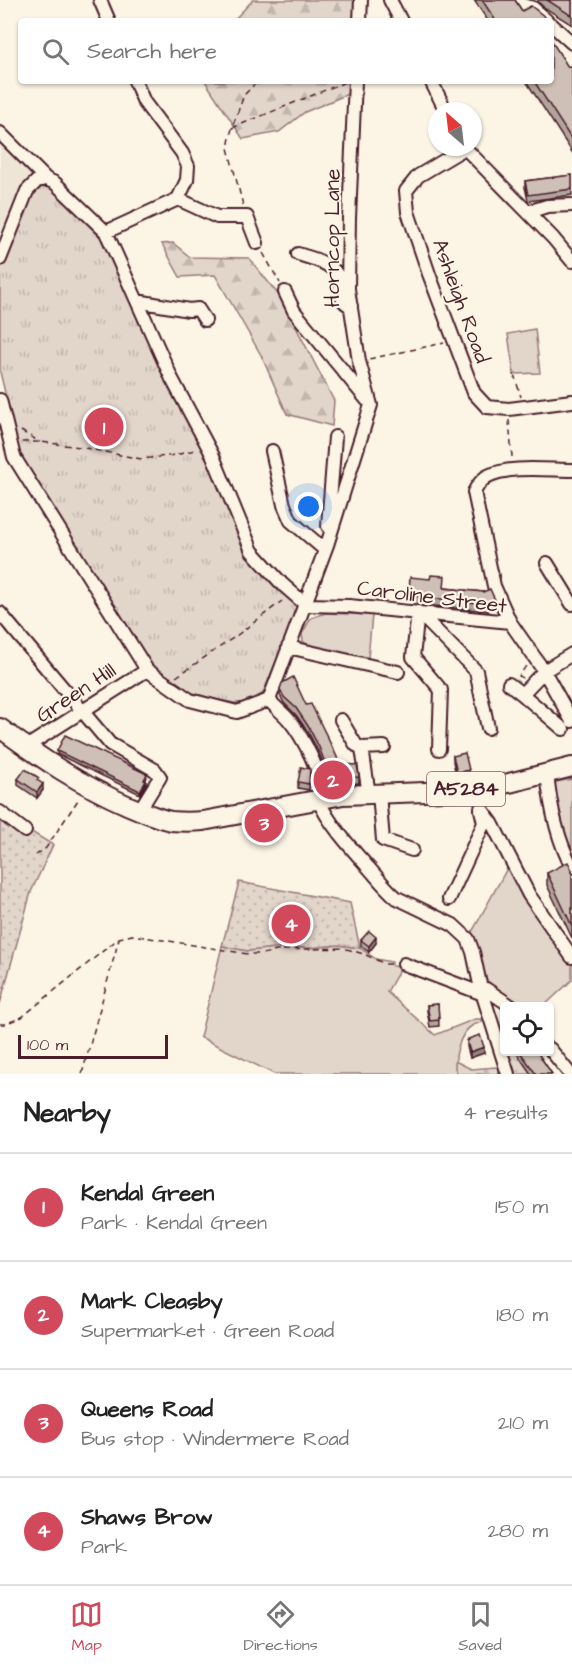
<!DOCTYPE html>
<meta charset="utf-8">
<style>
:root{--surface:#fff;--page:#f6f6f6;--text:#222;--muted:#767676;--line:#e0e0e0;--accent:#d1495b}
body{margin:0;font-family:"Architects Daughter",sans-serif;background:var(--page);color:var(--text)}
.controls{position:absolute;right:18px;bottom:18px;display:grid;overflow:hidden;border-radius:6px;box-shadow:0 2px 4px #0004}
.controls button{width:54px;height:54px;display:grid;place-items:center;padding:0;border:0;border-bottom:2px solid var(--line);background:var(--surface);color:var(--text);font:30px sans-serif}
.compass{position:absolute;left:428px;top:102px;width:54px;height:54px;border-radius:50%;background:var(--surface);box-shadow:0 2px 4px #0004;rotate:332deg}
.scale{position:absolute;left:18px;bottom:15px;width:150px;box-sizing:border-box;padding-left:6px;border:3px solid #4a1f2b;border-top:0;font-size:16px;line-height:21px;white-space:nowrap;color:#4a1f2b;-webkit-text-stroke:4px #fcf5e5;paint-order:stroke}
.you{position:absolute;left:309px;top:507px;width:21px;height:21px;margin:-15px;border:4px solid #fff;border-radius:50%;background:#1a73e8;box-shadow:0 0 0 9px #1a73e833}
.badge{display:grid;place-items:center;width:39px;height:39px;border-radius:50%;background:var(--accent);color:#fff;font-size:20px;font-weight:700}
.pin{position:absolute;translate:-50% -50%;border:3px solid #fff;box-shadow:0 2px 6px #0006}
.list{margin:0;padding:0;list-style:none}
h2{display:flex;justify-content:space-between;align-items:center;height:78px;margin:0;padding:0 24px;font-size:26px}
h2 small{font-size:20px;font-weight:400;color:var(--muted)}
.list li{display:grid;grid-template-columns:39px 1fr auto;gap:18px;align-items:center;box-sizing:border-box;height:108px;padding:0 24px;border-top:2px solid var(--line)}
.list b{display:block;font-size:22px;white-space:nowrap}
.list p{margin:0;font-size:20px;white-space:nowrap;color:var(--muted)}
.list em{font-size:20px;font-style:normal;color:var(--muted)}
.icon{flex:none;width:33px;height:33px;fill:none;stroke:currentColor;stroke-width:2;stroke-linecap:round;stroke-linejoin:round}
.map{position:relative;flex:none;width:572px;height:1074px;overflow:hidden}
.search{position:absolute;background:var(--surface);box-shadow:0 2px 4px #0004;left:18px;right:18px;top:18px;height:66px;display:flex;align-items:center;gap:15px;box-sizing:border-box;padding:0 21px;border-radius:6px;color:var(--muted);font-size:22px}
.sheet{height:510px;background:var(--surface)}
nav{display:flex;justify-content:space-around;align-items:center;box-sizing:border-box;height:84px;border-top:2px solid var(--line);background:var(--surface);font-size:16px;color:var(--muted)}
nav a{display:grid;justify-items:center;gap:3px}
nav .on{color:var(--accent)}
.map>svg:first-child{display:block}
.built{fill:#eee5d7}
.grass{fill:#e2d5ca;stroke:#967a7a;stroke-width:1.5}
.forest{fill:url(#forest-firs);stroke:#967a7a;stroke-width:1.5}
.park{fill:url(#park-tufts);stroke:#967a7a;stroke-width:1.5}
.garden{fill:url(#garden-dots);stroke:#967a7a;stroke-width:1.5}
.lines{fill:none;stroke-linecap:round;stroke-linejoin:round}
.minor-casing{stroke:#4a1f2b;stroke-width:16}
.highway-casing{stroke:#4a1f2b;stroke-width:22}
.path{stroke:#4a1f2b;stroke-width:1.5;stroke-dasharray:6 4.5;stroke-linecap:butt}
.minor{stroke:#fcf5e5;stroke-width:12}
.highway{stroke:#fcf5e5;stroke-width:18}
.wall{fill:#b2a59d;stroke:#4a1f2b;stroke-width:1.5}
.shaded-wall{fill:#918680;stroke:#4a1f2b;stroke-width:1.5}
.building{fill:#cfc0b7;stroke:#4a1f2b;stroke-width:1.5}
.labels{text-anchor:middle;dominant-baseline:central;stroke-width:4.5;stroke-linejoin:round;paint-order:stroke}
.shield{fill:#fcf5e5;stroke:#7f5f63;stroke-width:1.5}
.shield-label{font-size:20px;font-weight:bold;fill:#4a1f2b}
.street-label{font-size:21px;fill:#4a1f2b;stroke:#fcf5e5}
</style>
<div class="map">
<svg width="572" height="1074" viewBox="0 0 572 1074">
<defs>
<pattern id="forest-firs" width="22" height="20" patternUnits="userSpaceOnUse" patternTransform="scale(1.5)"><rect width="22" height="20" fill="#e2d5ca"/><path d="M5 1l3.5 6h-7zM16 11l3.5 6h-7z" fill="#c3b6ae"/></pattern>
<pattern id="park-tufts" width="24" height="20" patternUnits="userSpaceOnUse" patternTransform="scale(1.5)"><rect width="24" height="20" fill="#e2d5ca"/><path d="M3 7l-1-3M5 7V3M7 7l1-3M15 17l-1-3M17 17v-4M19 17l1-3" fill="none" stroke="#c3b6ae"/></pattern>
<pattern id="garden-dots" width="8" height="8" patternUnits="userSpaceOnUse" patternTransform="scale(1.5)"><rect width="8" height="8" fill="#e2d5ca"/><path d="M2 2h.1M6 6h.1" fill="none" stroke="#c3b6ae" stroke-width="1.8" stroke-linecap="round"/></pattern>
</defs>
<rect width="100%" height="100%" fill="#fcf5e5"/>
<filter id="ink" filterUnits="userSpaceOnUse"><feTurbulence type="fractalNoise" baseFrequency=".0167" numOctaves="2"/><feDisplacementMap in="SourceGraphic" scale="12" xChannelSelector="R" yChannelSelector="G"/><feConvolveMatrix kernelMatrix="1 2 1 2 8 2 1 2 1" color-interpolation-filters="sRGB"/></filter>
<g filter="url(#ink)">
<path class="built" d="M0,140L33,173L0,233Z"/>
<path class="grass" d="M535,329L540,373L514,374L508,334Z
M325,613L372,615L368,658L311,648L303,641L302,634L311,618Z
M572,779V854L556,802L555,782Z
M510,863L572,962V980L544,1006H517L485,979L478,947L471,934Z
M339,945L360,948L376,959L392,962V966L401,967L387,992L435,1035L475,1019H481L482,1022C479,1023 476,1024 473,1025C459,1033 452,1060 458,1074H274L200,1037L222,946L248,951L283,947L308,948Z"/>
<path class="forest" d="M253,0H355L353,21H233Z
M205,81H349L348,94L305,112L279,132L243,139Z
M173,243L190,257L249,258L281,298L334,401L332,426L287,414L261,355L215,275L180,277L162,244Z
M455,1061L471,1069L497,1067L499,1074H458L455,1068Z"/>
<path class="park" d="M43,186L50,187L60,194L100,237L169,382L205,447L250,553L299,607L263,693L251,702L235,703L213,699L190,692L146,663L77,546L20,455L0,372V267L29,197L34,191Z"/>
<path class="garden" d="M0,816L26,837L30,831L53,845L31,892L0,1004Z
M239,882L350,903L360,948L339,945L308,948L283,947L248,951L222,946Z
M508,1052H516L532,1074H516Z"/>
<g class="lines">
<defs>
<path id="minor" d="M100,0L109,21
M390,0L401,21
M517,3L533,8L547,21
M360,21L361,0
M551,24L572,43
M431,81L446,111
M0,133L46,179
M464,147L553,238L572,261
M465,148L418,176L406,191L408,212L429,274L474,393L487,407L509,409L572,401
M178,199L217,217H247L257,243
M528,212L547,206L572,205
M106,232L178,199L187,180L188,166L182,153L144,102L135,81
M298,254C310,258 329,262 336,273C344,284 335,300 351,306
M0,259L27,191L37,181L46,179L55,183L106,232L172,379L213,456L252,551L282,584L306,605L349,606L510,622L544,671L572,721
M285,292L294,311L367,400
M137,301L189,310L198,309L205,320
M0,400L14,457L147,670L190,700L237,712L269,700
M272,451L284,505L291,521L325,550
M328,526L335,437
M547,563L572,604
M418,612L413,657L441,690L439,749
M418,612L476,671L488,728
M0,613L110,744L155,770L160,777L139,811
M510,622L494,586L474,492C477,486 481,481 486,477C507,465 548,470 572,470
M288,647L398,672
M509,684L522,694
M269,700L327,545L371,405L359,361L348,289L349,218L355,81
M269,700C275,707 283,713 289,720C305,739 320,773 325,797
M341,720L356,745L362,748L369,795
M563,729L522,694L544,671L572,654
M26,747L147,670
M362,748L384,747
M547,773C550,804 557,839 572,867
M379,794L383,840L412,850
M318,799C328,823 351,848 368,867C377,877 386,889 397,898L453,925L468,939L473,952L481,989L508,1074
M481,808L492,823L529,895L572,957
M0,812L25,831
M449,899L484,823L481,810
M404,964L483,994
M481,989H486L511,1006
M550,1049L570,1074"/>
<path id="highway" d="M0,728C42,759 79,784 127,805C141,811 156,818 171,821C182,822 192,822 203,821L343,795L425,792L477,789L509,783L572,767"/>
</defs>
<use href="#minor" class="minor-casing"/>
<use href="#highway" class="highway-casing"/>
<path class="path" d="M232,128L345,82
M243,205L228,148L232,128L244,95L258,81
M263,253L280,283
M369,359L444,343
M514,374L521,397
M509,420L512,457
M21,431L40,442
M22,442H41L80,447L141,459L176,455L195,450
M176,677L236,636L282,601
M523,678L519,676L526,666
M36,855L46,848L80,797
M0,1024H5L22,1017L119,938L132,935L248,954H262L281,950L343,948L364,954L385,964H391
M82,1074L119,939"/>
<use href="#minor" class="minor"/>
<use href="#highway" class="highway"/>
</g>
<path class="wall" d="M474,0H515L522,11L547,21H488Z
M538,0H572V25L545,8L538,2Z
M572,65V152L526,81H551Z
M572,175V195L528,201L525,187V181Z
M430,579L445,588L483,592L495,607L488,611L413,604V599H409V591Z
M280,689L306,705L338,764L359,777V783L335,785L330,782L319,753L308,732L296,715L284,703L280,695Z
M57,751L147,777L145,781L146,784L140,794L57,754Z
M453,756L469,776L457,779L453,762Z
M310,775L309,790L298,788V782Z
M18,779L43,790L37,798L18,785Z
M572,870V938L547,885V873Z
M361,940L376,943L369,952L361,946Z
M438,1004L439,1026L430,1027L427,1011V1005Z
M467,1041L484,1053L470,1058L467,1047Z
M516,1052H537L552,1074H531Z"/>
<path class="shaded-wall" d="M495,600V607L488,611V604Z
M469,770V776L457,779V773Z
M146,781V784L140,794V791Z
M43,784V790L37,798V792Z
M376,937V943L369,952V946Z
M484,1047V1053L470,1058V1052Z"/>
<path class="building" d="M482,0H515L522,11L531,6L545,17L547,20L546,21H496Z
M547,0H572V16Z
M551,40L568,67L572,65V140L534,81H551Z
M572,175V189L528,195L525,181Z
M431,575L445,576L444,588L483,592L490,589L495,600L488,604L413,596L414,591H409L410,577L430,579Z
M293,677L306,705L311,704L337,757L338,764L357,765L359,777L335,779L330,776L319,747L308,726L296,708L284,697L280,689L282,683Z
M65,735L147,774L144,780L146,781L140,791L57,751Z
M465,753L469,770L457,773L453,756Z
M301,767L310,769L309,784L298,782Z
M25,769L39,778L37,780L43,784L37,792L18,779Z
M568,862L572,870V926L547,873Z
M369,931L376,937L369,946L361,940Z
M438,1004L439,1020L430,1021L427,1005Z
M480,1035L484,1047L470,1052L467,1041L469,1040L468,1039Z
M520,1052H537L552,1074H536Z"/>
</g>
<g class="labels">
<rect class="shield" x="427" y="772" width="78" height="34" rx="4.5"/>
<g class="shield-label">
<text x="466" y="789">A5284</text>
</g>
<g class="street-label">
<text transform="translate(332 238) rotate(-90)">Horncop Lane</text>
<text transform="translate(461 301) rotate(70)">Ashleigh Road</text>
<text transform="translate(432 597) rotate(7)">Caroline Street</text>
<text transform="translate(76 693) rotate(-33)">Green Hill</text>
</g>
</g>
</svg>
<div class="controls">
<button><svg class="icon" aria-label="locate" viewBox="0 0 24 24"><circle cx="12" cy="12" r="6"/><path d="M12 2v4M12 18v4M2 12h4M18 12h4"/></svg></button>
</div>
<svg class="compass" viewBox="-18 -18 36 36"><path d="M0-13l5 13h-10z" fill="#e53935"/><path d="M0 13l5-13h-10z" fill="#767676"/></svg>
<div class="scale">100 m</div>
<div class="you"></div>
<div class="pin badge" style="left:104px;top:427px">1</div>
<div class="pin badge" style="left:333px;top:780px">2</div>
<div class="pin badge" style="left:264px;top:823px">3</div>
<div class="pin badge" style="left:291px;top:924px">4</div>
<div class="search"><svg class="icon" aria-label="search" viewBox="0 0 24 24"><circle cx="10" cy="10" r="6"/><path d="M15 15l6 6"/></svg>Search here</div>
</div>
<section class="sheet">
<h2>Nearby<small>4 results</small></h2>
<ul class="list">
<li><span class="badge">1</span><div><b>Kendal Green</b><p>Park · Kendal Green</p></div><em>150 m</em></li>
<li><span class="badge">2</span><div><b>Mark Cleasby</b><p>Supermarket · Green Road</p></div><em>180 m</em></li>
<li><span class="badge">3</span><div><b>Queens Road</b><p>Bus stop · Windermere Road</p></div><em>210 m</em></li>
<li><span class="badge">4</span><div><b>Shaws Brow</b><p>Park</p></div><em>280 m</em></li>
</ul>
</section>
<nav>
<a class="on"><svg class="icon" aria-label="map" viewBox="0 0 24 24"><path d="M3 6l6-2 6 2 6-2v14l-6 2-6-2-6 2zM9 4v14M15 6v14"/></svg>Map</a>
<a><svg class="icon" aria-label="directions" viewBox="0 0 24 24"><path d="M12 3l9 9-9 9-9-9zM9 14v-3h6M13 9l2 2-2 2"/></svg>Directions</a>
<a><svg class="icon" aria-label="saved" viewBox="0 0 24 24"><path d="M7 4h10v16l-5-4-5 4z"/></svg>Saved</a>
</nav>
